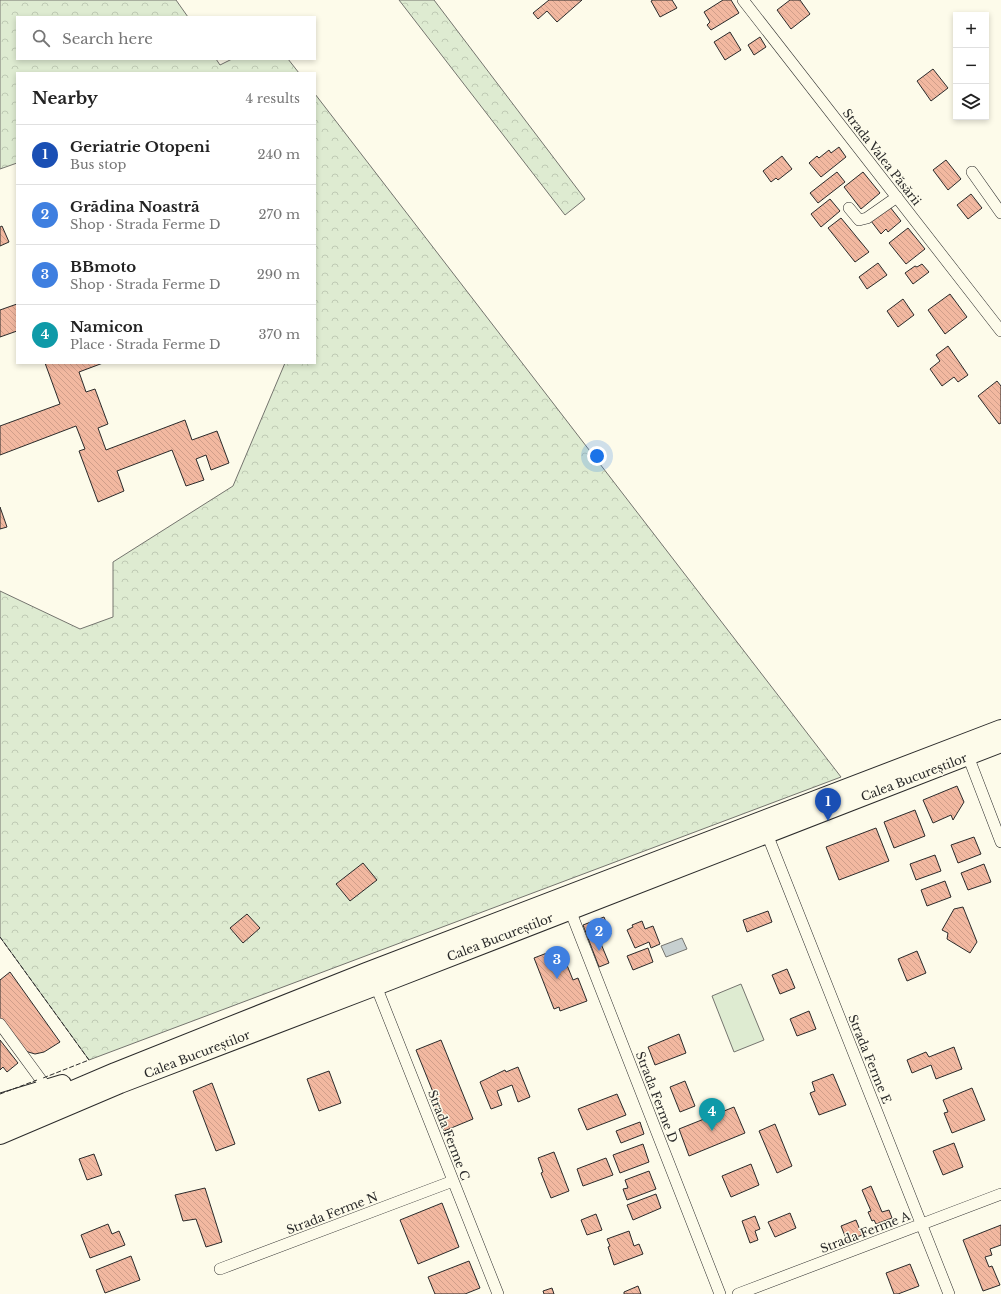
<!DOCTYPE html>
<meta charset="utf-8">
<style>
:root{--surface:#fff;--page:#f2f2f2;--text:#222;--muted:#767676;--line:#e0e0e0;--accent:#c62828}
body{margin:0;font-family:"Libre Baskerville",serif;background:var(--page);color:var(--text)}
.controls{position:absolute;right:12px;top:12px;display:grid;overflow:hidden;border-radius:0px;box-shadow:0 2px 6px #0003}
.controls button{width:36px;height:36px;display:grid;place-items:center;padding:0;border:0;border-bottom:1px solid var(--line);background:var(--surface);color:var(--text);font:20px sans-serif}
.you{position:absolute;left:597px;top:456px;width:14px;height:14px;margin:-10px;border:3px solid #fff;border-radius:50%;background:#1a73e8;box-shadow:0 0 0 6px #1a73e833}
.badge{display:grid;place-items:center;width:26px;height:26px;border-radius:50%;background:var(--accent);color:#fff;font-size:13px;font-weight:700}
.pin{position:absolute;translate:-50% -33px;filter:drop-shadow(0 1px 2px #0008)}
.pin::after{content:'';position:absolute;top:21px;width:14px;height:12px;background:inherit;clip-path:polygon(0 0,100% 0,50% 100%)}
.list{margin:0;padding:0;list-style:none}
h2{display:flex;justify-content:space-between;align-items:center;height:52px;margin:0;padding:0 16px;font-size:17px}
h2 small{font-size:13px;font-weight:400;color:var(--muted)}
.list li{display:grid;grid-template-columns:26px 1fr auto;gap:12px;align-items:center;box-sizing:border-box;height:60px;padding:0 16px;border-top:1px solid var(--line)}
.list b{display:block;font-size:15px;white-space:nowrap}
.list p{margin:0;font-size:13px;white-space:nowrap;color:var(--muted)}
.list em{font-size:13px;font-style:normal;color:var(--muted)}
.icon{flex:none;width:22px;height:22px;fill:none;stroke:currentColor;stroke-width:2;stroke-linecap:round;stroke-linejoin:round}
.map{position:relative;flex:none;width:1001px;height:1294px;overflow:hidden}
.search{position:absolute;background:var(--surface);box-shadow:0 2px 6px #0003;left:16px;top:16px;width:300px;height:44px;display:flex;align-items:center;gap:10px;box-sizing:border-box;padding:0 14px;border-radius:0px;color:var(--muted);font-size:15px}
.panel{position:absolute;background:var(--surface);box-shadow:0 2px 6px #0003;left:16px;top:72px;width:300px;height:292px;border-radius:0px}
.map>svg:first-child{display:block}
.grass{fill:#deebd1;stroke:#74746e}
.forest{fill:url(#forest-crowns);stroke:#74746e}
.water{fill:#c7d0d0;stroke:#74746e}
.building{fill:url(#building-back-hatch);stroke:#2b2b2b}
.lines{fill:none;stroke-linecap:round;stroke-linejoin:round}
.minor-casing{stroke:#2b2b2b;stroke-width:12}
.trunk-casing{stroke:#2b2b2b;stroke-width:20}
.minor{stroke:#fdfbea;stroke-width:11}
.trunk{stroke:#fdfbea;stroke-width:18}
.fence{stroke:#2b2b2b;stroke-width:1;stroke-dasharray:5 2;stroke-linecap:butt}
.labels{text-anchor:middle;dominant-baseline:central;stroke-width:3;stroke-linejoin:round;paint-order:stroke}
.street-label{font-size:12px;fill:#2b2b2b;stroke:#fdfbea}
</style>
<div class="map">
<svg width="1001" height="1294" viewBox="0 0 1001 1294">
<defs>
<pattern id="forest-crowns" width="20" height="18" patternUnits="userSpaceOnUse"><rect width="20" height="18" fill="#deebd1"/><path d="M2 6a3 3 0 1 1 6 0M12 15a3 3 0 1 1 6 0" fill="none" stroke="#bfcab4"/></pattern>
<pattern id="building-back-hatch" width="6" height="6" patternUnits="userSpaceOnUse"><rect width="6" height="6" fill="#f2b8a0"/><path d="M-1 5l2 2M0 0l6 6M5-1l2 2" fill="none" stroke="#d09e8a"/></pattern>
</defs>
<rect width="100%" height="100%" fill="#fdfbea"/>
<path class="grass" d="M741,984L764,1040L734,1052L712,996Z"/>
<path class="forest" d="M0,0H176L188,17H17V59H216L220,65L232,59H288L299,73H17V163L0,169Z
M399,0H434L585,199L565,215Z
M315,94L841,777L89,1060L0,937V591L80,629L113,617V562L233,486L285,363H315Z"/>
<path class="water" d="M682,938L687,949L666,957L661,946Z"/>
<path class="building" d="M549,0H582L557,22L547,11L538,19L533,13Z
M653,0H672L677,8L660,17L651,1Z
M723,0H731L739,13L711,30L707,25L710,22L704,12Z
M790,0H800L810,14L791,29L777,10Z
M730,32L741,50L725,60L714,42Z
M760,37L766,47L754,55L748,45Z
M933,69L948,88L931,101L917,81Z
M839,147L846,157L821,177L809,163L817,156L819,158L829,150L831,153Z
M782,156L792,169L778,180L776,178L771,182L763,171Z
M946,160L961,179L948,190L933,170Z
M837,172L845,182L818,203L810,193Z
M863,172L880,193L861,209L844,187Z
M971,194L982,208L968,219L957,205Z
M830,199L840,211L821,227L811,214Z
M890,207L901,221L888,232L886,229L881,234L871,221Z
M841,218L869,252L855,262L828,228Z
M2,226L9,242L0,246V227Z
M908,228L925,249L906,264L889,243Z
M878,263L887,275L867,289L859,277Z
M922,264L929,272L913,284L905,273L915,266L917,267Z
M950,294L967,317L945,334L928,310Z
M903,299L914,315L898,327L887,311Z
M17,304V331L0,337V310Z
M948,346L968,375L958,382L954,377L942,386L930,369L940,361L936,355Z
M45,363H103L79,372L86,392L95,389L108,424L98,428L106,450L185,420L192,440L217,431L229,463L211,470L206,455L196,459L204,480L186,486L172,450L117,471L124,491L98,502L79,451L85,449L76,426L0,455V426L60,404Z
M997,381L1001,386V423L999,424L978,396Z
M0,507L7,527L0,529Z
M957,786L964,802L953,820L951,815L933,823L923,800Z
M915,810L925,836L894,848L884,822Z
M876,828L889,861L839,880L826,847Z
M974,837L981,854L958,863L951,845Z
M935,855L941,871L916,880L910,864Z
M363,863L377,880L350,901L336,884Z
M984,864L991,882L968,890L961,873Z
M945,881L951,897L927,906L921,890Z
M963,907L977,942L970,953L947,939L948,933L942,930L954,909Z
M768,911L772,922L747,932L743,920Z
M247,914L260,928L243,943L230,928Z
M604,917L611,934L599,939L609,963L599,967L583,925Z
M642,921L645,929L653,926L660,944L651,948L649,942L635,948L627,930L633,927L632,925Z
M560,948L573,980L578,978L587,1001L560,1011L559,1007L554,1009L534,958Z
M648,948L653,962L633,970L627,956Z
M917,951L926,973L907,981L898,959Z
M787,969L795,988L780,994L772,975Z
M10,972L60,1042L44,1052L35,1054L25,1051L0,1020V980Z
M809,1011L816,1029L797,1036L790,1019Z
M679,1034L686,1053L655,1065L648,1047Z
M0,1040L18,1063L7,1072L3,1067L0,1070Z
M441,1040L473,1119L444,1131L430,1099L435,1097L416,1050Z
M954,1047L962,1069L936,1079L931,1065L912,1073L907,1060L926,1052L929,1057Z
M518,1067L530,1097L518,1102L512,1085L497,1091L502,1105L491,1109L480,1082L505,1070L506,1072Z
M329,1071L341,1103L319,1111L307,1079Z
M833,1074L846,1105L819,1115L810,1093L815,1091L812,1082Z
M685,1081L695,1106L680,1112L670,1087Z
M212,1083L235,1144L216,1151L193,1091Z
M972,1088L985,1120L952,1133L944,1113L948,1112L943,1100Z
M617,1094L626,1115L587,1130L578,1109Z
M734,1107L745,1133L689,1156L679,1129Z
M640,1122L644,1134L621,1143L616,1131Z
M775,1124L792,1166L777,1173L759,1131Z
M954,1143L963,1167L943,1175L933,1151Z
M643,1144L649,1162L620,1173L613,1155Z
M554,1152L569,1191L551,1198L541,1173L543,1172L538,1158Z
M94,1154L102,1175L87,1180L79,1159Z
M606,1158L613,1175L583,1186L577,1169Z
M751,1164L759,1185L731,1197L722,1176Z
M649,1171L656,1189L627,1200L623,1189L628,1188L625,1180Z
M871,1186L882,1212L889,1210L892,1218L876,1224L874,1220L872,1221L868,1212L871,1211L862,1190Z
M205,1188L222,1242L206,1247L196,1219L183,1221L175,1195Z
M656,1194L661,1208L633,1220L627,1205Z
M442,1203L459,1247L418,1264L400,1220Z
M790,1213L796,1228L775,1237L768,1222Z
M596,1214L602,1230L587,1235L581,1220Z
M755,1216L760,1229L755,1231L758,1240L750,1243L742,1221Z
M856,1220L862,1235L847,1241L841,1226Z
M108,1224L112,1234L119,1231L125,1245L90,1258L81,1235Z
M1001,1225V1245L990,1249L992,1255L985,1257L989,1267L992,1266L1000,1285L983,1291L963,1240Z
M629,1231L634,1246L639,1244L643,1254L614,1265L608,1247L610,1246L607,1239Z
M131,1256L140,1280L105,1293L96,1270Z
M469,1261L480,1288L465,1294H435L428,1277Z
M910,1264L919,1286L898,1294H894L886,1273Z
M638,1286L641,1294H624V1292Z
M552,1288L554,1294H544L543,1291Z"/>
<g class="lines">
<defs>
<path id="minor" d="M743,0L1001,331
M972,172L1001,213
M849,208L859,220L867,218L897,197
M968,756L1001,842
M767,834L949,1294
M570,910L720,1294
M376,986L498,1294
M0,1024L47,1088
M220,1269L453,1181
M738,1294L1001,1194"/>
<path id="trunk" d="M0,1103L62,1084
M0,1121L115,1072L366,972L1001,729
M0,1135L120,1084L376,986L1001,743"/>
</defs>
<use href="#minor" class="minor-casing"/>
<use href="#trunk" class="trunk-casing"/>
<use href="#minor" class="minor"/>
<use href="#trunk" class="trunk"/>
<path class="fence" d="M0,937L89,1060L43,1078
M0,1094L37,1080"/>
</g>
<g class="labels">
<g class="street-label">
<text transform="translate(882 157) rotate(52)">Strada Valea Păsării</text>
<text transform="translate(914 777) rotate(-21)">Calea Bucureștilor</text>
<text transform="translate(500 937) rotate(-21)">Calea Bucureștilor</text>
<text transform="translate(197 1054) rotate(-21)">Calea Bucureștilor</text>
<text transform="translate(870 1059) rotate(68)">Strada Ferme E</text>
<text transform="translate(657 1097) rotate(69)">Strada Ferme D</text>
<text transform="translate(449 1135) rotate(69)">Strada Ferme C</text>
<text transform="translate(332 1213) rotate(-21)">Strada Ferme N</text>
<text transform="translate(865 1232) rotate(-21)">Strada Ferme A</text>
</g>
</g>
</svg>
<div class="controls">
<button>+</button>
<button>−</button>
<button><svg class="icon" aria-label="layers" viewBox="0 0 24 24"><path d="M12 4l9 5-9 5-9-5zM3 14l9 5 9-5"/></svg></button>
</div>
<div class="you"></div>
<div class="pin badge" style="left:828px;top:821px;background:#1a4fb4">1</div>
<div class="pin badge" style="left:599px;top:951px;background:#3f7fe0">2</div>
<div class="pin badge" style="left:557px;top:979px;background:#3f7fe0">3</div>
<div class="pin badge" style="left:712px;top:1131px;background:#0f9aa8">4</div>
<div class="search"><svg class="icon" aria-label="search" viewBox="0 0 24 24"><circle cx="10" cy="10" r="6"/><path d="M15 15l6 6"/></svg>Search here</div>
<section class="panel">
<h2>Nearby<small>4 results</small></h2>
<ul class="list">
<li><span class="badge" style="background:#1a4fb4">1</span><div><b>Geriatrie Otopeni</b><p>Bus stop</p></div><em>240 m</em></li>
<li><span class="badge" style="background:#3f7fe0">2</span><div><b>Grădina Noastră</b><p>Shop · Strada Ferme D</p></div><em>270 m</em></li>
<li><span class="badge" style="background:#3f7fe0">3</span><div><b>BBmoto</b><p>Shop · Strada Ferme D</p></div><em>290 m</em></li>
<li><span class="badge" style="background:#0f9aa8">4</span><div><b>Namicon</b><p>Place · Strada Ferme D</p></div><em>370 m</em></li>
</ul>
</section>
</div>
